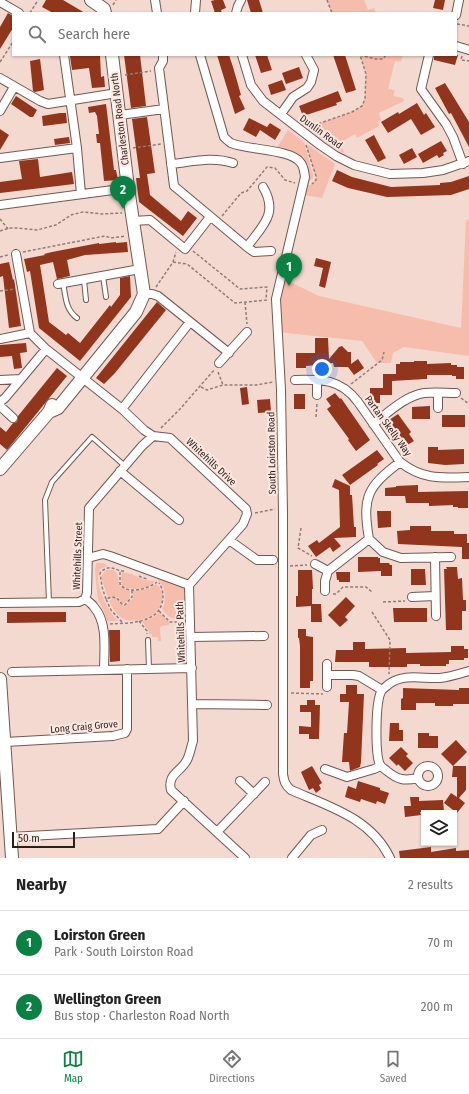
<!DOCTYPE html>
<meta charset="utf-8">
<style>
:root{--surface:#fff;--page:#f6f6f6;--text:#222;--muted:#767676;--line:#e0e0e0;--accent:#0b8043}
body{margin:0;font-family:"Fira Sans Condensed",sans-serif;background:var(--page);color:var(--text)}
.controls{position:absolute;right:12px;bottom:12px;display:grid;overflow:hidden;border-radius:0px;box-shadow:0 1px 3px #0004}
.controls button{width:36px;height:36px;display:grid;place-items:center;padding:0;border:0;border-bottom:1px solid var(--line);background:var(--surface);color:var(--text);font:20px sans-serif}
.scale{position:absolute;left:12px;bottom:10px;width:63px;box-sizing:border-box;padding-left:4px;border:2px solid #291f1d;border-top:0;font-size:11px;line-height:14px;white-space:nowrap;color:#291f1d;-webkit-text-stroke:3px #fde7e1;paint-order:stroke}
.you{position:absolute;left:322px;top:369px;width:14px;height:14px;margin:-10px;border:3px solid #fff;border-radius:50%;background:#1a73e8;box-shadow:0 0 0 6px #1a73e833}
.badge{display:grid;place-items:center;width:26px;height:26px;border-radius:50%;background:var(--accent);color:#fff;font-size:13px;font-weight:700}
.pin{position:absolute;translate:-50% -33px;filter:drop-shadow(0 1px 2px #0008)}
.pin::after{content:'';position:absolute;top:21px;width:14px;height:12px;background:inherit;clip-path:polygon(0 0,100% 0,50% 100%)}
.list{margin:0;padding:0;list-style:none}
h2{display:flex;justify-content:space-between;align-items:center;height:52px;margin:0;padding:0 16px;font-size:17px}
h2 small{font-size:13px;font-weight:400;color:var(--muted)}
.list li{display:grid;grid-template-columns:26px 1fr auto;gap:12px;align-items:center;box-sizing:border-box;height:64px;padding:0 16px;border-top:1px solid var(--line)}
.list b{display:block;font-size:15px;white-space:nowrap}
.list p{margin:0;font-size:13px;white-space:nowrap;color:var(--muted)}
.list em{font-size:13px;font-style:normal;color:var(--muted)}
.icon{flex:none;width:22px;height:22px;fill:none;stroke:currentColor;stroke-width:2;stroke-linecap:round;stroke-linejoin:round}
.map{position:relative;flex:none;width:469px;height:858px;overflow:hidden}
.search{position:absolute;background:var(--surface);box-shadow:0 1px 3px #0004;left:12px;right:12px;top:12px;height:44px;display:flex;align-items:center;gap:10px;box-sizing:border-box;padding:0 14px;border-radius:0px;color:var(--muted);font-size:15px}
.sheet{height:180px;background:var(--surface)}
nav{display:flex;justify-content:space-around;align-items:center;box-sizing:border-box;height:56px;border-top:1px solid var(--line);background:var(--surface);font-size:11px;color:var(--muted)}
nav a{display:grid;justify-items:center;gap:2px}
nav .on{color:var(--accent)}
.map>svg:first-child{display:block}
.green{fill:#f6bdad}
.building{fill:#91351c}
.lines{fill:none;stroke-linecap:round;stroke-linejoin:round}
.lane-casing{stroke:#705953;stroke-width:6}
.street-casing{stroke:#705953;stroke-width:10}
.secondary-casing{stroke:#705953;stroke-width:14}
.path{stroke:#907d78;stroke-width:1.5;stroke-dasharray:3 2;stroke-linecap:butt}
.lane{stroke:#fff;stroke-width:4}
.street{stroke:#fff;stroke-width:8}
.secondary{stroke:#fff;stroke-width:12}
.labels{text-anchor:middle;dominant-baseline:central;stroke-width:4;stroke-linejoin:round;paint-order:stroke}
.street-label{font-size:10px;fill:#291f1d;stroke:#fde7e1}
</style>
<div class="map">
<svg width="469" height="858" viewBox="0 0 469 858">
<rect width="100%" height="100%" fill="#f4d9d1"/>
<path class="green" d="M327,0H364L368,10L374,8L376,13H332Z
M360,55H403L401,62L395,61L388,89L395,90L393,96L403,98L404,101L379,113L381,120L378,121L379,126L357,138L355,134L340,143L345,154L331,146L308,129L309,127L352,112L362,106L365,99L366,74Z
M288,130L304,142L313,175V178L307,183L305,165L276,149Z
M308,145L335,164L322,198L304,195V185H310L316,180V176L307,148Z
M466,220L469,221V356L404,347L393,353L391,363H377L362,341L277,332L280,277L319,296L461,328Z
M96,563H103L108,566L100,569C93,584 108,611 118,621H107L102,607L98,600L97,591L95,570Z
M105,570C121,568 117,577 120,587L130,591V598L125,603H122L118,597L108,598L101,577Z
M122,572L132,574L144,580L155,581C149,590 130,591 122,586L121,579Z
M155,576L183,586L187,591V609L185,611V620C174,620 167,618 162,608L164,605C166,588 165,589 155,576Z
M156,584C166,591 163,607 154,614C148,620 129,623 122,618C116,614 112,607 109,601L113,598H116L125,607L133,598V591L150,588Z
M158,613H160L169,622V625L161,626L160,628L161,641H158V637H152V634H149V631L143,623V621L150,619Z"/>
<path class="building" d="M46,0H63L85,13H53L42,7Z
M215,0H223L226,8L221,10L222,13H215L211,1Z
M247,0H259L263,13H251Z
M435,0H445L443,10L433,8Z
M8,13L13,16V28L0,49V27Z
M77,55H100L101,77L104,76L105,87L92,88L89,68L72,70L70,56Z
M124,55H140L146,106L131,108Z
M217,55H229L233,67L241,95L239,96L245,109L235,114Z
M255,55H267L272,70L261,73Z
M333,55H345L356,90L346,93Z
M434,55H458L455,65L434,60Z
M40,59L44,90L35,92L33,91L30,61Z
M299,67L303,78L286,84L282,73Z
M282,80L286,90L271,95L268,85Z
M445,83L469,122V147L451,113L449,114L435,88Z
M338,91L342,101L336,103L337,105L303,116L299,106Z
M16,96L37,110L33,117H30L11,104Z
M417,103L424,115L426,113L435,127L421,135L411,119L388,133L381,122L398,112L399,114Z
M106,104L114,170H116L118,180L104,181L100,143H97L96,134H99L97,116L95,112L89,113L88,107Z
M60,113H66L67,123L43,126L42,116Z
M147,117L155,173L147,174L150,195L181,221L188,211L197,218L183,236L139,202L136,178H140L132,119Z
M249,118L267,127L270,123L281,130L275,140L260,130L256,137L243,130Z
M0,129L9,135L0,150Z
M374,135L386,158L378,162L365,140Z
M69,137L70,143L55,145L54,139Z
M441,141L447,151L443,153L444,155L439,158L437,155L423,163L418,154Z
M412,148L417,157L404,164L399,155Z
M38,159L40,177L72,172L74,184L0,193V182L22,179L19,161Z
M337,170L352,177L391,187L440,185V183L451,182L469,176V189L451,195L387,197L348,188L332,181Z
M116,242V243L127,242L128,252L85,255L67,260L70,276L57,279L53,262L40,265L49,322L66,335L68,333L80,343L110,305L111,307L120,295V278L130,276L131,297L80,361L39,328L30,271L27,272L24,259L45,255L44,254L52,252L99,243V244Z
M316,258L331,262L325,288L319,286L323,268L314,266Z
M9,262L13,280L14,279L21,326L9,328L3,276L0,277V264Z
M157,302L166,310L115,373L104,384L96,378Z
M315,338H328L329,359L339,347L342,346L348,352H351V364L358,359L364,368L354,375L348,367H334L333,363L318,364V365L306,366V368H296V353H315Z
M26,343L27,352L20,353L22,368L14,369L12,356L0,357V345Z
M414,361H427V364L451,363V365H457V367H464V379H456V376H452V375H427V379H425L392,381V395H380V403H370V388H383V374H396V364H400V362H414Z
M57,368L67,376L7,450L0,444V427L6,432L13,423L17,422L18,416Z
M247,387L249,404L242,405L240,388Z
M335,393L340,399L341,398L370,440L356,451L348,440L349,439L327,409L331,406L326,399Z
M294,394H305V409H294Z
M270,399L271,412L258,413L257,400Z
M430,406V419H412V407Z
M398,414L411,432L409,434L414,441L404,447L386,422Z
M442,415H465V427H442Z
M428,447H438V450L464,449V464L445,465L428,463Z
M377,450L384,459L377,464L378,465L350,485L342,475Z
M335,479L350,486V495H352L354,527H356V537L334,538L341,546L333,552L330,547L316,557L308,546L317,540L319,543L340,527L339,490L332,487Z
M418,485V492L468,491V508H458V507H453V505L429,506V503H406L405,496H385V488L396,487V486Z
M377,511H391V527L378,528Z
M410,526H431V531H454V534H467V543H469V559H462V547L398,544L397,531L410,530Z
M358,557H378V558H380V563H389L390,565H392V576H381V571L358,572Z
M446,567H457L458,579L462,578L463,600H466V611H462V630H446L444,569H447Z
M411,569H425L426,585H411Z
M298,570H312L313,589H312V604H321L322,622H311V606L296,607V596H298Z
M336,572H350V582H339V580H337Z
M346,597L355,606L345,617L348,620L340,627L328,615Z
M393,608H427V622H394Z
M7,612H66V622L7,623Z
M298,629H306V636L313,637V681H310V688H300V646L299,638H298Z
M109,630H120V661L110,662Z
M353,642H365V649L406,648V653L451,652V646H464V649H468V658H464V660H449V664H446V666H420V664H407V667H369V662H335L336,650H353Z
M346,685H357V694H364L361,762L360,767L350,771L349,762H342L344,733H347L349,702H340V694H346Z
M403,688L459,690V688H469V704H453V706H435V703H416V710H401V699L403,698Z
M307,700H315V705H320L319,739H309V734H299V726L311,727V712H300V705H307Z
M390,723H399V730H403V741H389Z
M418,733H429V736H438V748H418Z
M456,740L467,752L453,766H466V790L459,798L465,803L457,813L444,803L451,793L457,797V777H452L453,766L441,754Z
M401,747L408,754L406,756L413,763L405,771L398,764L397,766L389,758Z
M312,766L322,783L319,785L321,789L316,793L313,788L309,790L301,772Z
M358,781L380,788V790L389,793L385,804L377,801L376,804L361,799L360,802L345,797L348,786L356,789Z
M410,797H419V801L443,800L444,812H420L421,815L405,817L404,806H411Z
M431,847V852L456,848V851L469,850V858H400L399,851Z"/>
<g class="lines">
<defs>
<path id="lane" d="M103,276L106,297
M84,280L86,300
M63,283C66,297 65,309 77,318
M49,602L45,500L52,482L92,437L125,466
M148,640L149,669"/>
<path id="street" d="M155,0L157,13
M0,2L19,13
M195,13L196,0
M236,13L238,6L241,0
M456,15L459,0
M456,46L469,50
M64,55L77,148L81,194
M163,55V61L159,68L174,186L247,247L254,252L271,251
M200,55L224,137C226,139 229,142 231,143C247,150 290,149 300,162C304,166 304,171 305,177L276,299L281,390L283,513V774C284,781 285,785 291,790C328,806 371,818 390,858
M242,55L251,85L263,101L320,145L336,156L354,165L390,174L423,173L443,170L469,161
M429,55L421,89L446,124L453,137L463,164
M0,78L40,101L48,104L117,93
M0,111L14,87
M281,114L293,97L307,88L311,82L314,70L306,55
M120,115L164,109
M0,158L77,148
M171,164C192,162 211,156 233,163
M0,205L128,188
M133,221L150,220L185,249L210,217
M247,247C262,226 279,214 263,187
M16,254L30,333L46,349L122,409L144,430L153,436L170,438L246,509L247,514L243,524L189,585
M58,284L140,269
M144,294H152L158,296L229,353
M0,339L30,333
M219,363L247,332
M0,380L21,379L46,349
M295,380C322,379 341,379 358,402L400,462C423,480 441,478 469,477
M317,395V380
M0,402L5,398L21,379
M0,406L13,418
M438,408V393
M122,409L190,322
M373,424C388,413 405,396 424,393C434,392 446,393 456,393
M400,462C367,487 362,497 369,539L383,552L401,558L451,557
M120,471L179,520
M229,540L257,560H273
M435,557L436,616
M88,558L103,554L110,556L189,585L193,741C191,747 190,754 187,760C181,772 167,774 171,790L245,858
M315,564L328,571
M325,591V581L328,571L369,539
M412,597L435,596
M85,599L87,593L89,508L142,446L153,436
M85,599C88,601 92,604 94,607C108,623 104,650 104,670
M0,603L79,602L85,599
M191,637L264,636
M12,672L192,668
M327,675H353L359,676L382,690
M327,687V664
M193,704L267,705
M5,742L113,736L125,733L127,729V669
M418 776a10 10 0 1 1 20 0a10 10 0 1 1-20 0Z
M325,769L347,777L374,769L381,766
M418,778C404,781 398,780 387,771C385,769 382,768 380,765C375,754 375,700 382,690C384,688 387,686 389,684C404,673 423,679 440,678C450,677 459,674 469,671
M240,781L254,794
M217,832L265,782
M10,837L158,829L184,801
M292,858L311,835L322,830"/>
<path id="secondary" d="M91,0L104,9L105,13
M49,412L58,408L136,312L144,294L128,188L112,55
M0,469L49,412L52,405
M0,679L12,858"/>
</defs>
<use href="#lane" class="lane-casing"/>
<use href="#street" class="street-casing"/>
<use href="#secondary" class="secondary-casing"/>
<path class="path" d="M327,0L332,13
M113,5L116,0
M30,13L38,0
M457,24L469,26
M360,55L375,59H383L386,55
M462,56L461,60L469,61
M0,62L13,42
M125,75L151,71
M309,127L352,112L362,106L365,99L366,74L360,55
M306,145L316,176V180L312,184
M133,148L161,144
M222,216L241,193L247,191L267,167L275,168L285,180L295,183
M0,219L8,229
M0,231L9,228H18L37,230L56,225L71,215L83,212L102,214L122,213
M193,251L240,289L267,287L266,299
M23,252L105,236L111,238L126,236
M0,257L8,255
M173,262L187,264L235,303L268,300
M156,287L173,262L176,252
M0,291L15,289
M245,302L247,324
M218,372L223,385
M351,384L382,360L384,352
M201,387L207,390L223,385H256L273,382
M461,398L469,404
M316,417L317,403
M161,428L180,409L215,369
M255,513L275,509
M301,528L298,548L312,556
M290,566L307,565
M124,571H120V584C127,595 148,589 157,582
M139,576L143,578L148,579
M333,594H336L343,587H366L372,592
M106,599L102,587L100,573C106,566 112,567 120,571
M383,602L405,601
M159,611L170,622H183
M372,612L390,640L389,674
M139,621L147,631V634
M122,622L111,610L106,599L112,597L117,598L122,604L125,605L132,597V590
M110,624C127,623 157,624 162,603C164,596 163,589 159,583
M291,693L323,694"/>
<use href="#lane" class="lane"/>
<use href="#street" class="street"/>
<use href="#secondary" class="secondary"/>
</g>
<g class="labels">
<g class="street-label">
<text transform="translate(120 119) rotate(-97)">Charleston Road North</text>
<text transform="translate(321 132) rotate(36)">Dunlin Road</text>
<text transform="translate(388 426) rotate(54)">Partan Skelly Way</text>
<text transform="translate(272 453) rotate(-91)">South Loirston Road</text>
<text transform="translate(211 462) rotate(43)">Whitehills Drive</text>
<text transform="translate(78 556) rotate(-88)">Whitehills Street</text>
<text transform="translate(181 632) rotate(-92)">Whitehills Path</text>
<text transform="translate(84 727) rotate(-5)">Long Craig Grove</text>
</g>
</g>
</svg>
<div class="controls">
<button><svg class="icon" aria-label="layers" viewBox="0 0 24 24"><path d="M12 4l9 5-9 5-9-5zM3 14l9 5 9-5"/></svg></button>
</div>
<div class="scale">50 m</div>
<div class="you"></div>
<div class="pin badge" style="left:289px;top:286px">1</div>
<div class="pin badge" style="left:123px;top:209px">2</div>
<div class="search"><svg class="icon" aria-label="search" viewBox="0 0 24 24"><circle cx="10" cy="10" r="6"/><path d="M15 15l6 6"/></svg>Search here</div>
</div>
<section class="sheet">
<h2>Nearby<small>2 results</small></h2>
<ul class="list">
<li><span class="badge">1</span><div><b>Loirston Green</b><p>Park · South Loirston Road</p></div><em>70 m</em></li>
<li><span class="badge">2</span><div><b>Wellington Green</b><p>Bus stop · Charleston Road North</p></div><em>200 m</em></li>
</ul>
</section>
<nav>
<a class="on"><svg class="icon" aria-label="map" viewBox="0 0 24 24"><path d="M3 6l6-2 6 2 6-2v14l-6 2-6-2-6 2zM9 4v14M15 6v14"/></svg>Map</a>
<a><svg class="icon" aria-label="directions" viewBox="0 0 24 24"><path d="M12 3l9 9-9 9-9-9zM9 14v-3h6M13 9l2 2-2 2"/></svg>Directions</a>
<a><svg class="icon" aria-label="saved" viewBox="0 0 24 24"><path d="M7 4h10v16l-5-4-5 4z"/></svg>Saved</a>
</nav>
